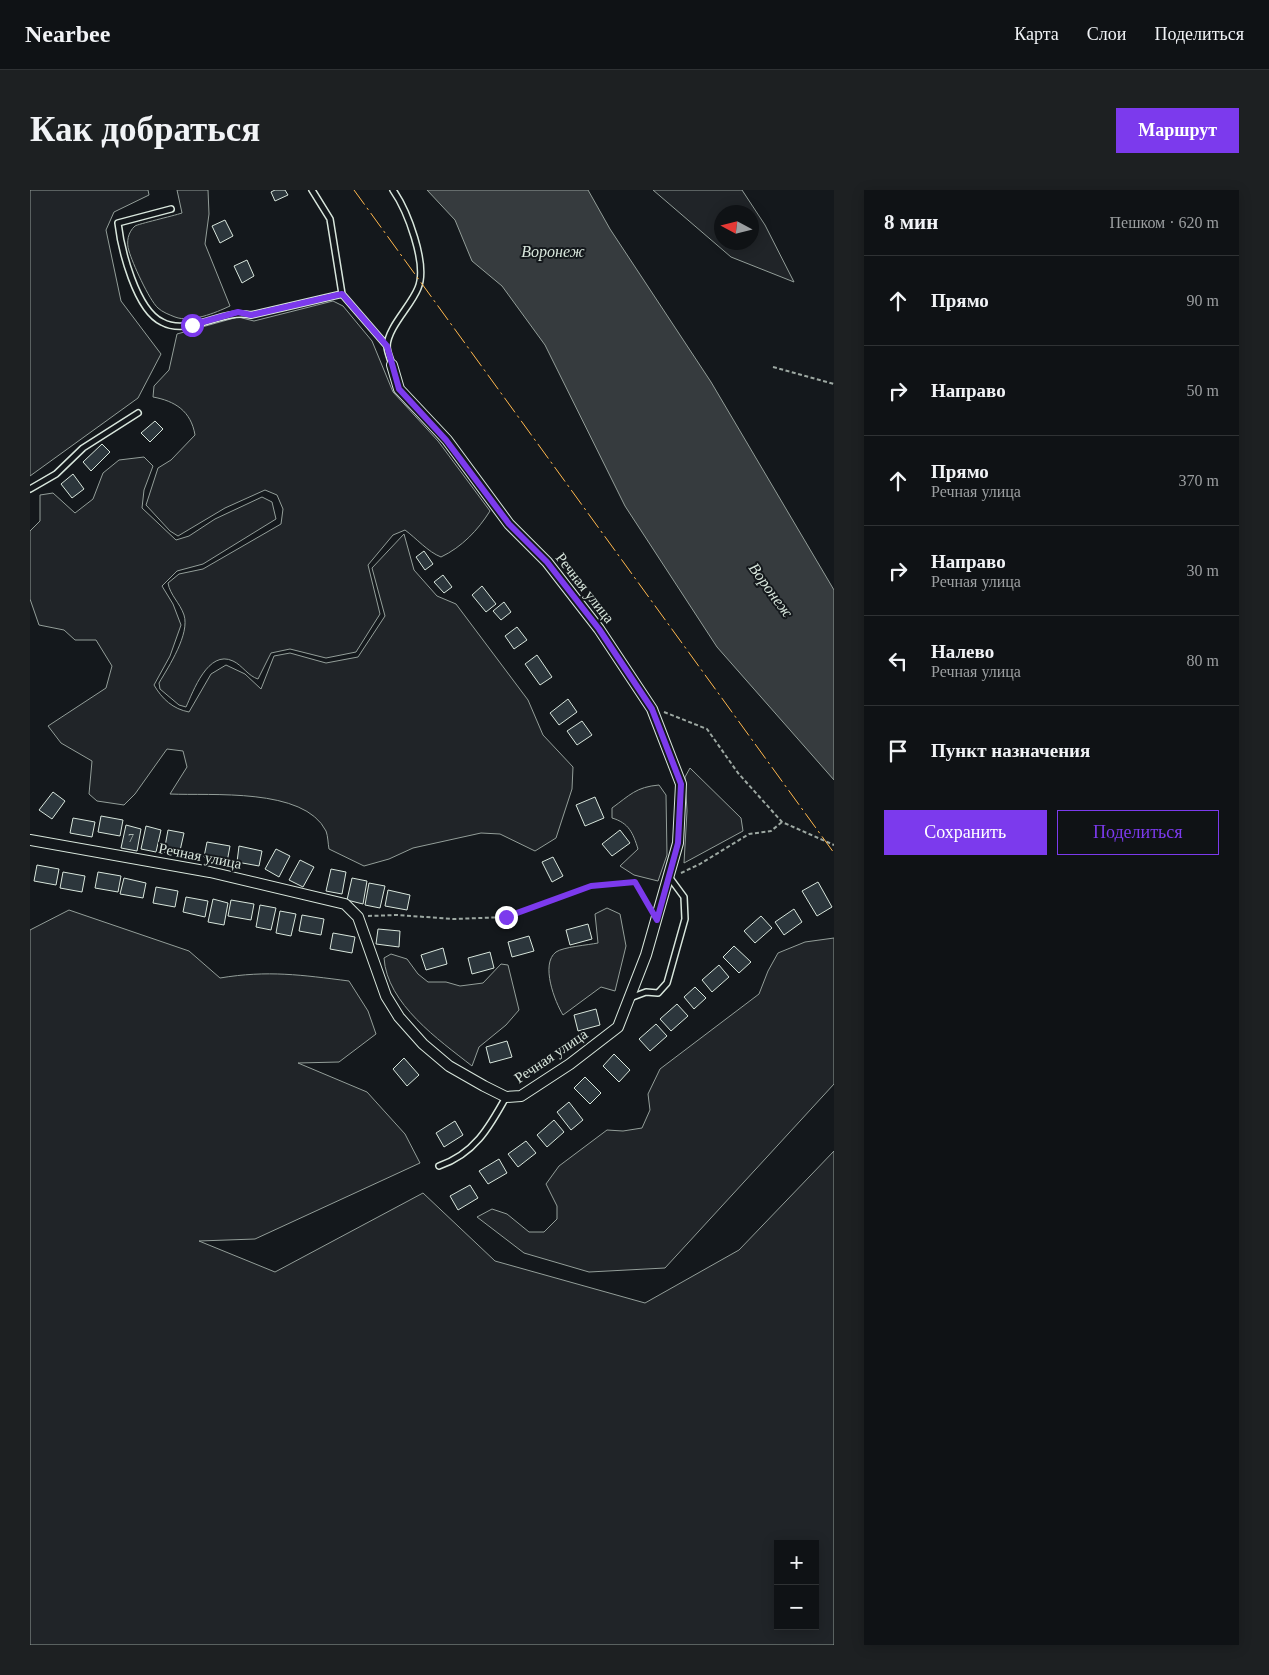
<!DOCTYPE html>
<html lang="ru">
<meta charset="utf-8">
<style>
:root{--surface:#0f1215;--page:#1d2022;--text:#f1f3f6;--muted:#9b9ea0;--line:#2f3234;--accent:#7c3aed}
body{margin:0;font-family:"Times New Roman",serif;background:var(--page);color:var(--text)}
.controls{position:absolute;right:15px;bottom:15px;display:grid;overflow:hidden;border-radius:0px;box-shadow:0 2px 12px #0003}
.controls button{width:45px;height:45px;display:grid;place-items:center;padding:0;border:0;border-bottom:1px solid var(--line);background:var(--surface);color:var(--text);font:25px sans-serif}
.compass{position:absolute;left:684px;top:15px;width:45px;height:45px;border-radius:50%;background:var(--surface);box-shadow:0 2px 12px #0003;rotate:277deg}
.stop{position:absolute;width:15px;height:15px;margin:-11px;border:4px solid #7c3aed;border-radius:50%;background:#fff}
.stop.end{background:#7c3aed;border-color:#fff;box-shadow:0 1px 5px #0008}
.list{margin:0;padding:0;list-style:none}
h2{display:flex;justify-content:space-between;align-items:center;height:65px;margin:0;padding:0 20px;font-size:21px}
h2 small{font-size:16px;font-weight:400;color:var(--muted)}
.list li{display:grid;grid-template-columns:32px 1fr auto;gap:15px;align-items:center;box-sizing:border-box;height:90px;padding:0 20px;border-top:1px solid var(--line)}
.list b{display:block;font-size:19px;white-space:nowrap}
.list p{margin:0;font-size:16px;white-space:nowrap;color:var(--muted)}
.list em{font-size:16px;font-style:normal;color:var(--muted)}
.actions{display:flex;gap:10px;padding:15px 20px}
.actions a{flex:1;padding:11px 0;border:1px solid var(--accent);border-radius:0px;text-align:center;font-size:18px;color:var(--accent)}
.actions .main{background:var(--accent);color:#fff}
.icon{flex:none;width:28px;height:28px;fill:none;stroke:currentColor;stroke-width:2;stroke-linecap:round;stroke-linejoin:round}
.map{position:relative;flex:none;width:804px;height:1455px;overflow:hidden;border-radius:0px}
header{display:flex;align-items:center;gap:30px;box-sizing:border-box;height:70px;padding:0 25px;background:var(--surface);border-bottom:1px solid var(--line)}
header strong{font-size:24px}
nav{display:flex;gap:28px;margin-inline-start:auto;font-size:18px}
.intro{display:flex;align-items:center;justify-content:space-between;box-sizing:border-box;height:120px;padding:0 30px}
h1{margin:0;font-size:35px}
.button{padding:12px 22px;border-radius:0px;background:var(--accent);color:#fff;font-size:18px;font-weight:700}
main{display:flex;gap:30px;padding:0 30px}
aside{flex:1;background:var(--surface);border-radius:0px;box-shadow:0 2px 12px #0003}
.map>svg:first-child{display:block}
.green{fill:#202428;stroke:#939e99;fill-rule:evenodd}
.water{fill:#363b3e;stroke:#939e99}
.building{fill:#2c363c;stroke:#d8e6dc}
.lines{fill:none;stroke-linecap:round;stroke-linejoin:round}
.service-casing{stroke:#d8e6dc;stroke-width:8}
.minor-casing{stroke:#d8e6dc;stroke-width:12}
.path{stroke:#9da8a2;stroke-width:2;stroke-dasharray:4 2.5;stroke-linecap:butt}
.service{stroke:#14181c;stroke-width:5}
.minor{stroke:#14181c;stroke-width:10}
.power{stroke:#ffb74d;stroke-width:1;stroke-dasharray:18 4 2.5 4;stroke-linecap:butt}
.route{stroke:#7c3aed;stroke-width:6}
.labels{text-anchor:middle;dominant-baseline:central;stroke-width:4;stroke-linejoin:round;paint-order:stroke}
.number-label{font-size:12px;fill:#adbab4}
.street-label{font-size:15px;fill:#d8e6dc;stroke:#14181c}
.water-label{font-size:16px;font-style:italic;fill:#d8e6dc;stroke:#14181c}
</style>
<header>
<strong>Nearbee</strong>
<nav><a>Карта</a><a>Слои</a><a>Поделиться</a></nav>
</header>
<div class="intro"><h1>Как добраться</h1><a class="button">Маршрут</a></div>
<main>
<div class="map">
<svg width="804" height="1455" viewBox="0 0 804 1455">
<rect width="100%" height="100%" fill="#14181c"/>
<path class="green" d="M0,0H118L119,5L84,22L76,40L91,111L131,164L108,208L0,286Z
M147,0H178L179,24L175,54L200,116C185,123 161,133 145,127C140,125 132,122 128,118C119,110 102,72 99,61C96,52 98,42 105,36C108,34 143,26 152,23Z
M623,0H712L735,35L764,92L701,67ZM692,22H722V52H692Z
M303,111L313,116L342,151L363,202L408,251L460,321C448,340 432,357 411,367C398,362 386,348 375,340L363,345L338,375L350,424L326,462L296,468L260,459L241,463L228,489C218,486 212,475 203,471C178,459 163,502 156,517L149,515L130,499L129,493C139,476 160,444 154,425C150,413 140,405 138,393L149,384L173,379L251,334L253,319L247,305L235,300L195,318L148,346L140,341L116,315L128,278L141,270L165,245C161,221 145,211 123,207L124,196L139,180L147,144L208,127L224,131Z
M114,267L123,276L114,300L112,318L146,350L159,346L185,329L232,307L242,312L246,329L173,374L147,381L132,396L143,414L151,435L140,466L124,495C132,509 143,519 159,522L181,484L196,475L215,484L231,499L244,466L260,463L296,473L328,467L355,426L342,378L374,344L384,380L407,406L426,414L498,510L513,545L543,577L542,599L526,648L505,661L470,644L451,643L383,658L359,669L334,676L299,659C298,654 298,646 296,641C274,597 181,606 140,604L157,577L153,561L137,559L105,604L94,615L67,611L59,604L62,571L31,553L18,536L76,498L82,476L66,450H45L34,440L9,435L0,409V341L10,331V305L23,303L45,323L63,309L73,283L89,270Z
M660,578L711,628L713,641L654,673L657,621L655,587Z
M629,595L636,605L637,665L628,691L604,685L590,676L608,659C603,643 599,633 582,628V618C600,605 606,597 629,595Z
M577,718L590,724L596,756L585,801L571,797L533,825C525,812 510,774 526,762C533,757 558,755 568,753L565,724Z
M39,720L159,761L190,788C238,780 272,785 319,791L338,821L346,844L309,872L268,873L337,902L375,944L390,973L225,1049L169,1051L245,1082L393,1003L465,1071L615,1113L709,1060L804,961V1455H0V740ZM748,1354H785V1436H748Z
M804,748V894L635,1078L559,1082L494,1063L447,1027L462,1019L477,1024L499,1042H514L527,1029V1016L516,994L529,976L577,940L593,941L612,938L620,920L618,904L630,879L729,804L738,781L748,763L775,752Z
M361,764L377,769L388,784L398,792H416L430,796L453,793L471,774L478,775L489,820L476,835L449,857L442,876C409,850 357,814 354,768Z"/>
<path class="water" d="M397,0H558L580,39L681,192L804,400V590L687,457L595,316L515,155L472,96L442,71L425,30Z"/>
<path class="building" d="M245,0H255L258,5L245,11L241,2Z
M195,30L203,46L190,53L182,36Z
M217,70L224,86L212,93L204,76Z
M125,231L133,239L120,252L111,243Z
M72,254L80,262L61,281L53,272Z
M43,284L54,299L42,308L31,294Z
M394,361L403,374L395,380L386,367Z
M413,385L422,397L414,403L404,392Z
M452,396L466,414L456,422L442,405Z
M474,412L481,422L471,430L463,421Z
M487,437L497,450L484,459L475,446Z
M507,465L522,487L510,495L495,474Z
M538,509L547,522L529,535L520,523Z
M552,531L562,545L547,555L537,541Z
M23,602L35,611L22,629L9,620Z
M565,607L574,628L555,636L546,615Z
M71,626L93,630L90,646L68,642Z
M43,628L65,632L62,647L40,643Z
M96,635L111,639L107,661L91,658Z
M116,636L131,640L126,662L111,659Z
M138,640L154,643L149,665L134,662Z
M590,640L600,653L582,666L572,654Z
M177,652L200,656L197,672L174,667Z
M209,656L232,661L229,676L207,672Z
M246,659L260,666L249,687L235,679Z
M523,667L533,686L522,692L512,672Z
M270,670L284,677L273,697L259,690Z
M7,675L29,679L26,695L4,691Z
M301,679L316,682L312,704L296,701Z
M33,682L55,686L52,702L30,698Z
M68,682L91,686L88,702L65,698Z
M94,688L116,693L113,708L90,704Z
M322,688L337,691L333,714L317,710Z
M788,692L802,717L787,726L772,701Z
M339,693L355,696L350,718L335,715Z
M126,697L148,701L145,717L123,713Z
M358,700L380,705L377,720L355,716Z
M156,707L178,711L175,727L153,722Z
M183,709L198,713L194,735L178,732Z
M201,710L224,714L221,730L198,726Z
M230,715L246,718L241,740L226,737Z
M764,719L772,732L754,745L745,732Z
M250,721L266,724L261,746L246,743Z
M272,725L294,729L291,745L269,741Z
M731,726L742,738L725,753L714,741Z
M558,734L562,749L540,755L536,740Z
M348,739L370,741L369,757L346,754Z
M303,743L325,747L322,763L300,759Z
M499,746L504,761L482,767L478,752Z
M704,756L721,772L709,783L693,767Z
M413,758L417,774L396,780L391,765Z
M460,762L464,778L442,784L438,768Z
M689,775L699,787L682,802L672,790Z
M665,797L676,808L664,819L654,807Z
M647,814L658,826L641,841L630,829Z
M566,819L570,835L548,841L544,825Z
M626,834L637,846L620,861L609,849Z
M477,851L482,867L460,873L456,857Z
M584,864L600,880L589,892L573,876Z
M374,868L389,885L377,896L363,879Z
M555,887L571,903L560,914L544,898Z
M539,912L553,930L541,940L527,922Z
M524,930L534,942L517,957L507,945Z
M425,931L433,945L414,957L406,943Z
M496,951L506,963L488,977L478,964Z
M469,969L477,983L458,994L449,981Z
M440,995L448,1008L428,1020L420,1006Z"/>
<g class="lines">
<defs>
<path id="service" d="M282,0L300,29L312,104L357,156
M141,19L88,33C91,59 106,120 132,132C141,137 152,137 162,135C183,131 200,121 221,125L312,104
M362,175C361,170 357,162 357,156C358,137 381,116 388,98C398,74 377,20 363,0
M0,299L26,284L53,258L108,223
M600,808L616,802L628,803L637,793L655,729L654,707L640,688
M409,976C444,964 459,938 476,907"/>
<path id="minor" d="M0,650L180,682L315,714L328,727L356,806L369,827L393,854L419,876L454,896L476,907L491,906L540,874L588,837L616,765L648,653L651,594L622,519L569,439L517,372L479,334L417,250L369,199L362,175"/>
</defs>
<use href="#service" class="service-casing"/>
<use href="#minor" class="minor-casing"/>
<path class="path" d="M743,177L804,194
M634,522L677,539L708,583L752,632L804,655
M651,683L670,674L719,644L741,641L752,632
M338,726L367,725L424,729L476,727L561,696L605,692L618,715"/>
<use href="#service" class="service"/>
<use href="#minor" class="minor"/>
<path class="power" d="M324,0L804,663"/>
</g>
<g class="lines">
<path class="route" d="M162,135L208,122L221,125L312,104L357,156L369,199L416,250L479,334L517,372L569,439L622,519L651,594L648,653L627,730L605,692L561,696L476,727"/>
</g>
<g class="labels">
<g class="number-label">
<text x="101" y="648">7</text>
</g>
<g class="street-label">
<text transform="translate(555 398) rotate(52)">Речная улица</text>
<text transform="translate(170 666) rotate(11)">Речная улица</text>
<text transform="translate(521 866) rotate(-34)">Речная улица</text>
</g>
<g class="water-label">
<text x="523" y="61">Воронеж</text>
<text transform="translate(741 400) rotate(54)">Воронеж</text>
</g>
</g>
</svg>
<div class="controls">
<button>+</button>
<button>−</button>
</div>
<svg class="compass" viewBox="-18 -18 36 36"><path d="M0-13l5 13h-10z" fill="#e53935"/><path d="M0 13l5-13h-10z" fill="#9b9ea0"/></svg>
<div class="stop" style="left:162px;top:135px"></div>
<div class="stop end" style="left:476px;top:727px"></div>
</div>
<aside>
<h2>8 мин<small>Пешком · 620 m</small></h2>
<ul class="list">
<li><svg class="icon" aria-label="ahead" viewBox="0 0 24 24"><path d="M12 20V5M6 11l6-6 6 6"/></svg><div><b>Прямо</b></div><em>90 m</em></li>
<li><svg class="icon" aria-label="right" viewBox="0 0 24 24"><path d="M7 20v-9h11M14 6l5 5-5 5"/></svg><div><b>Направо</b></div><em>50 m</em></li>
<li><svg class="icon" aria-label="ahead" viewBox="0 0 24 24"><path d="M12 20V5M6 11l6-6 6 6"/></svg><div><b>Прямо</b><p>Речная улица</p></div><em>370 m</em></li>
<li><svg class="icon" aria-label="right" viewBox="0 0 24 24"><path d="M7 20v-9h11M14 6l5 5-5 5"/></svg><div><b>Направо</b><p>Речная улица</p></div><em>30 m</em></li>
<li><svg class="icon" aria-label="left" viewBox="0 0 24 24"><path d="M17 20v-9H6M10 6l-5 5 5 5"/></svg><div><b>Налево</b><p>Речная улица</p></div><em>80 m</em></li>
<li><svg class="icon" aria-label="arrive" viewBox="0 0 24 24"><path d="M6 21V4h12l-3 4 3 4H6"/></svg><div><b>Пункт назначения</b></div></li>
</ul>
<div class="actions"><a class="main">Сохранить</a><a>Поделиться</a></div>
</aside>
</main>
